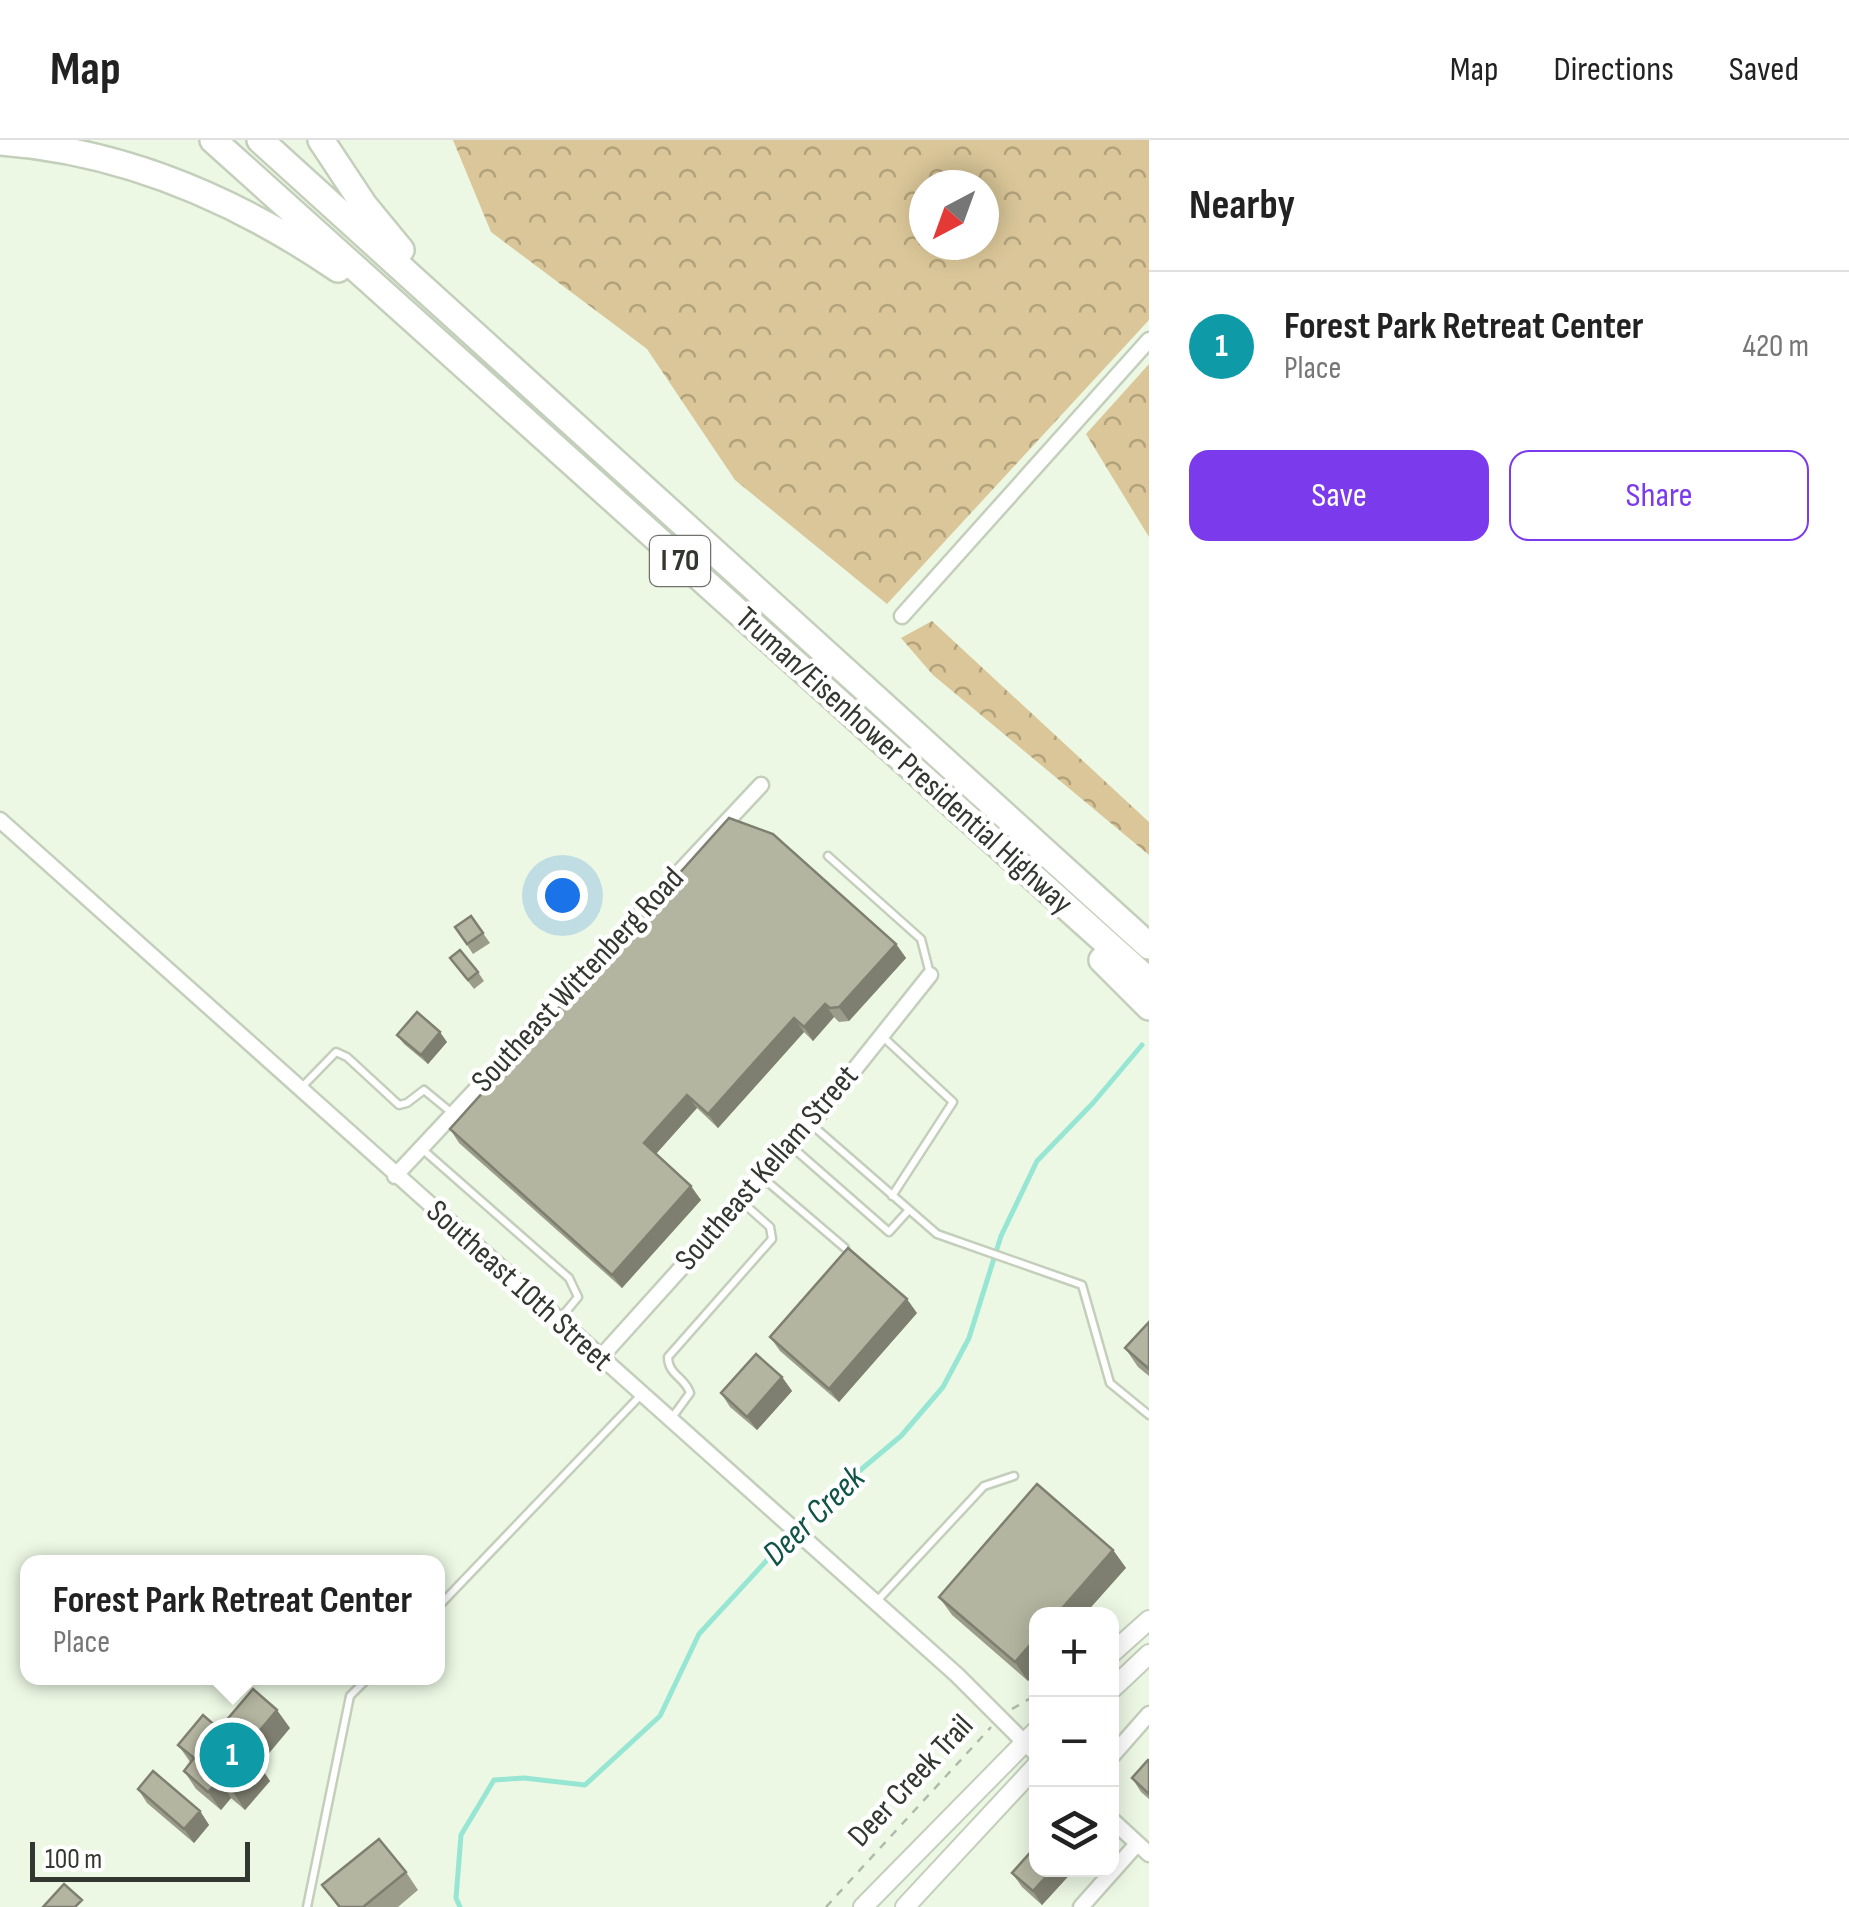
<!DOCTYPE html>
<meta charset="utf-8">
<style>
:root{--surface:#fff;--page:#f6f6f6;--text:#222;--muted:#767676;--line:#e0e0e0;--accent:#7c3aed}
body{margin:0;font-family:"Sofia Sans Condensed",sans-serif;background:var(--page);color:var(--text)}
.controls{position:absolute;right:30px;bottom:30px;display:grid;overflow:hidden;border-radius:20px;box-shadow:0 5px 25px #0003}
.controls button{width:90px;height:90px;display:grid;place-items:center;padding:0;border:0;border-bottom:2px solid var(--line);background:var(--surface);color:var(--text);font:50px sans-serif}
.compass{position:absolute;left:909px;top:30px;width:90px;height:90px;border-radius:50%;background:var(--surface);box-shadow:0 5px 25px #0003;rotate:221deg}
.scale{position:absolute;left:30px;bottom:25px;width:220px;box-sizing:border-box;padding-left:10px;border:5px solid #32372f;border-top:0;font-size:28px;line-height:35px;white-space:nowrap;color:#32372f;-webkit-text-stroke:8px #fff;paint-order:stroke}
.you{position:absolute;left:562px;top:755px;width:35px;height:35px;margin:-25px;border:8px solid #fff;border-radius:50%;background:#1a73e8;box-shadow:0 0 0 15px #1a73e833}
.badge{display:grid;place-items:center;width:65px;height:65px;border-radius:50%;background:var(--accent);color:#fff;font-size:32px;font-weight:700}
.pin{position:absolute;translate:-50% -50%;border:5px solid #fff;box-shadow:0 2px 10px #0006}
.popup{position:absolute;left:20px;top:1415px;width:425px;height:130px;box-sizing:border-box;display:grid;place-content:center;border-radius:20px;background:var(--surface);filter:drop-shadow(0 2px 8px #0005);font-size:32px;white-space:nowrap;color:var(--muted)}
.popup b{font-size:38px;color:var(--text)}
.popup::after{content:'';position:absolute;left:50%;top:100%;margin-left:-20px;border:20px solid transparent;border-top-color:var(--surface)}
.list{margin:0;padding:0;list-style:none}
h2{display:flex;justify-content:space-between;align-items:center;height:130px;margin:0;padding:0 40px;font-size:42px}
h2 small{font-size:32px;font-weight:400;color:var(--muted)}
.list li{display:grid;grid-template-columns:65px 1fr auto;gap:30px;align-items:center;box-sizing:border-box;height:150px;padding:0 40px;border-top:2px solid var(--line)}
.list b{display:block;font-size:38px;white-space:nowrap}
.list p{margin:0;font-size:32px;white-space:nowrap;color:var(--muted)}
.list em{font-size:32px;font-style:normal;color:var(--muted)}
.actions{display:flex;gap:20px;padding:30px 40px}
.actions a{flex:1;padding:22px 0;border:2px solid var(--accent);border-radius:20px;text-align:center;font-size:35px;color:var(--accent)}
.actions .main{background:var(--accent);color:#fff}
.icon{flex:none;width:55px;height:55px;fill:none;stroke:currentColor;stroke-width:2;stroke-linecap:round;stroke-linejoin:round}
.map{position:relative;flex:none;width:1149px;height:1767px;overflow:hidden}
header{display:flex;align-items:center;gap:60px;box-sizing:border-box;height:140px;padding:0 50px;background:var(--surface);border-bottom:2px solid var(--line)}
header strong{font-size:48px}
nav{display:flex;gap:55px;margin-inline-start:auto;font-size:35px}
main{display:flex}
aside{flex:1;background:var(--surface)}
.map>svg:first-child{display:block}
.forest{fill:url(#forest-crowns);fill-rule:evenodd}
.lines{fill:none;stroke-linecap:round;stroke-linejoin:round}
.stream{stroke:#97e6d4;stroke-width:5}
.service-casing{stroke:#c3cfbb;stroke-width:11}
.minor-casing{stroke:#c3cfbb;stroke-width:19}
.tertiary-casing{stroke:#c3cfbb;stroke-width:22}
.motorway-casing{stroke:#c3cfbb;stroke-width:30}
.path{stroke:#b0baaa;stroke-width:2.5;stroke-dasharray:8 8;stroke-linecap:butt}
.service{stroke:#fff;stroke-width:6}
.minor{stroke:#fff;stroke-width:14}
.tertiary{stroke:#fff;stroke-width:18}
.motorway{stroke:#fff;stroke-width:25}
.wall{fill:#9b9c8a}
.shaded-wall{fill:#7e7f70}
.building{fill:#b4b5a0;stroke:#7e7f70;stroke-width:2.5}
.labels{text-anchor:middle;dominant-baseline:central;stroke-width:9;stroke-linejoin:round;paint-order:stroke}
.shield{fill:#fff;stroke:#70736d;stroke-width:2.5}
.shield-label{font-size:30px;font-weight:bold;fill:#32372f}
.street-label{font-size:32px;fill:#32372f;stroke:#fff}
.water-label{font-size:35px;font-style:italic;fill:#105448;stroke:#fff}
</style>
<header>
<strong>Map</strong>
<nav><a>Map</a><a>Directions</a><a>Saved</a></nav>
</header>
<main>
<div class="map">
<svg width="1149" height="1767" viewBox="0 0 1149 1767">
<defs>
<pattern id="forest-crowns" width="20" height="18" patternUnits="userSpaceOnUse" patternTransform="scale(2.5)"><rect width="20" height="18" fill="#dac698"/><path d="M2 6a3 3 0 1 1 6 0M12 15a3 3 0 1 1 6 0" fill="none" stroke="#b1a27c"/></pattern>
</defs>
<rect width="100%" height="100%" fill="#ecf8e4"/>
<path class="forest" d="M453,0H1149V180L887,464L735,340L647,209L491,92ZM924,45H984V105H924Z
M1149,224V397L1086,294Z
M932,481L1149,682V715L933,535L901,498Z"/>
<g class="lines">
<path class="stream" d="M460,1767L456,1758L461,1695L494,1640L524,1638L585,1645L660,1576L699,1494L814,1369L901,1296L943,1247L969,1198L1001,1096L1037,1021L1093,963L1142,905"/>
<defs>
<path id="service" d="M828,716L921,799L930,834
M882,896L953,962L892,1056
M300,949L336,912L347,917L399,965L407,963L424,950L452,973
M812,985L937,1094L1082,1145L1110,1243L1149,1275
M792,1007L889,1092L908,1071
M421,1008L569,1138L578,1157L559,1180
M763,1038L845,1108
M671,1279L690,1253C685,1237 668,1235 668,1217L772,1099L770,1087L741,1061
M876,1462L984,1346L1014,1336
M437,1468L640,1256
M307,1767L350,1556L368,1538"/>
<path id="minor" d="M902,476L1149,200
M0,680L957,1535L1036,1614
M395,1036L761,645
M600,1218L811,984L930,835
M1112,1616L1149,1574
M1112,1680L1149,1714
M1081,1767L1137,1704"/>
<path id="tertiary" d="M1112,1513L1149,1480
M1112,1549L1149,1514
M863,1767L1036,1591
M905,1767L1036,1626"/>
<path id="motorway" d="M213,0L1149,841
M260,0L1149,806
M321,0L364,65L401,110
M0,2C123,11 237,60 338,129
M1102,820L1149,867"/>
</defs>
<use href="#service" class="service-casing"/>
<use href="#minor" class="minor-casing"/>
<use href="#tertiary" class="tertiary-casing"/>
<use href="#motorway" class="motorway-casing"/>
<path class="path" d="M1012,1569L1036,1555
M826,1767L991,1587"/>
<use href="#service" class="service"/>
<use href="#minor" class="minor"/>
<use href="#tertiary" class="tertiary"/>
<use href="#motorway" class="motorway"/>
</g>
<path class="wall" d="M471,776L490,803L473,814L455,787Z
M896,804L906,818L849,881L839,882L834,877L813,901L804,892L718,988L697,968L656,1014L701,1060L622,1148L459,1003L450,989Z
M450,818L478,832L484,841L474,849Z
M397,895L447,902L428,924L404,904Z
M917,1173L839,1262L780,1211L770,1197Z
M1149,1182V1236L1138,1227L1125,1208Z
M782,1237L792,1251L757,1290L730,1267L721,1253Z
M1113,1410L1126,1428L1036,1474V1530L1028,1541L952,1475L939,1457Z
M290,1588L259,1625L270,1641L245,1670L231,1658L221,1670L196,1649L184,1631L191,1623L178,1605L219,1589Z
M1149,1620V1659L1141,1652L1132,1638Z
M138,1649L200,1671L209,1685L194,1703L147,1663Z
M1036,1730H1074L1042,1765L1022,1747L1012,1733Z
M406,1732L418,1750L398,1767H338L322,1745Z"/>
<path class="shaded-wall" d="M896,804L906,818L849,881L839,867Z
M825,864L834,877L813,901L804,887Z
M794,878L804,892L718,988L708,974Z
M440,892L447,902L428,924L421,915Z
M687,955L697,968L653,1017L644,1003Z
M691,1046L701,1060L622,1148L612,1135Z
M907,1159L917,1173L839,1262L829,1249Z
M782,1237L792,1251L757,1290L747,1277Z
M1113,1410L1126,1428L1085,1474H1057Z
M1036,1498V1530L1028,1541L1015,1522Z
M277,1570L290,1588L259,1625L270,1641L245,1670L233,1652L243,1610Z
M219,1640L231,1658L221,1670L208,1652Z
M200,1671L209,1685L194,1703L184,1689Z
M1052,1730H1074L1042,1765L1033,1751Z"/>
<path class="building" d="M729,678L773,694L896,804L839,867L830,868L825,864L804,887L794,878L708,974L687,955L644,1003L691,1046L612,1135L450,989Z
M471,776L483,793L467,804L455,787Z
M460,810L478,832L468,840L450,818Z
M417,872L440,892L421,915L397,895Z
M848,1108L907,1159L829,1249L770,1197Z
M1149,1182V1229L1125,1208Z
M756,1214L782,1237L747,1277L721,1253Z
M1037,1344L1113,1410L1057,1474H1036V1498L1015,1522L939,1457Z
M253,1549L277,1570L243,1610L258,1623L233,1652L219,1640L208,1652L184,1631L194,1618L178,1605L203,1575L219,1589Z
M1148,1620H1149V1654L1132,1638Z
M153,1631L200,1671L184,1689L138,1649Z
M379,1699L406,1732L363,1767H340L322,1745Z
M1036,1706V1730H1052L1033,1751L1012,1733Z
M64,1744L82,1760L75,1767H43Z"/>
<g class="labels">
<rect class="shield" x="650" y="396" width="60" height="50" rx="8"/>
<g class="shield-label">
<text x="680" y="421">I 70</text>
</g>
<g class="street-label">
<text transform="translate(904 621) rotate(42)">Truman/Eisenhower Presidential Highway</text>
<text transform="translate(578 840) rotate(-47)">Southeast Wittenberg Road</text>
<text transform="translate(767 1028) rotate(-49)">Southeast Kellam Street</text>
<text transform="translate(519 1146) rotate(42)">Southeast 10th Street</text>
<text transform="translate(911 1641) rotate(-47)">Deer Creek Trail</text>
</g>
<g class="water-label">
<text transform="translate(814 1376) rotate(-44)">Deer Creek</text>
</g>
</g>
</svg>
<div class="controls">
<button>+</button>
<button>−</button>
<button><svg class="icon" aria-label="layers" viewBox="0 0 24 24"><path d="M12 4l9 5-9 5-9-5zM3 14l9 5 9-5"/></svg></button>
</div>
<svg class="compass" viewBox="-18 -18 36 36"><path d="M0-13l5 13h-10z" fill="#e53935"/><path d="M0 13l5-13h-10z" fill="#767676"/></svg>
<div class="scale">100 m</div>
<div class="you"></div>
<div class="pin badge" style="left:232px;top:1615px;background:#0f9aa8">1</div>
<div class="popup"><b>Forest Park Retreat Center</b>Place</div>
</div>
<aside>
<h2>Nearby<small></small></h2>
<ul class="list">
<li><span class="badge" style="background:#0f9aa8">1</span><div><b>Forest Park Retreat Center</b><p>Place</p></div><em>420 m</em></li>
</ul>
<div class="actions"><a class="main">Save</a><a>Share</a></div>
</aside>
</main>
